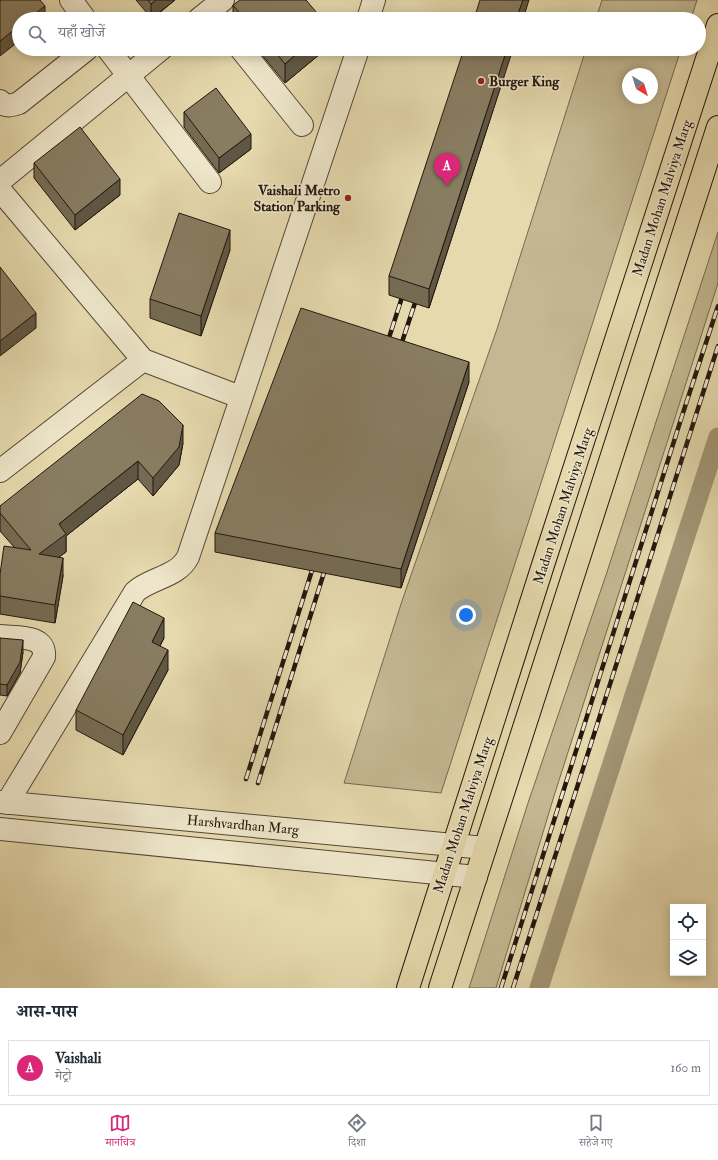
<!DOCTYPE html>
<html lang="hi">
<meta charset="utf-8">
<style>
:root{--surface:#fff;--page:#f6f6f7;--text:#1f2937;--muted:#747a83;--line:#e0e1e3;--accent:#db2777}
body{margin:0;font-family:"IM FELL Double Pica","Noto Serif Devanagari",serif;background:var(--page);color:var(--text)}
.controls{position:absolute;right:12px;bottom:12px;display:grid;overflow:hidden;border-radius:0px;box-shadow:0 2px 10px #0003}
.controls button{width:36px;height:36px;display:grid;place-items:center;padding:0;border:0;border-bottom:1px solid var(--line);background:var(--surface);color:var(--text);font:20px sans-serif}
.compass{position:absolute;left:622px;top:68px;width:36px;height:36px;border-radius:50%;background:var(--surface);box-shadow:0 2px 10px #0003;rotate:142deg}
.you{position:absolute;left:466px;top:615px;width:14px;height:14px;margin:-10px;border:3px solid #fff;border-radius:50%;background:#1a73e8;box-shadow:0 0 0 6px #1a73e833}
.badge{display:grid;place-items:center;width:26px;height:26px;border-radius:50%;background:var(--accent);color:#fff;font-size:13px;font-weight:700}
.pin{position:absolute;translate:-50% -33px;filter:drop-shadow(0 1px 2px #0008)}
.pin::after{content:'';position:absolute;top:21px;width:14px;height:12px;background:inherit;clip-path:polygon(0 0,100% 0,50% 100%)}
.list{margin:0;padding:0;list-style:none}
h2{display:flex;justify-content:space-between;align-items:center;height:52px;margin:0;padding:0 16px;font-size:17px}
h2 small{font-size:13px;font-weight:400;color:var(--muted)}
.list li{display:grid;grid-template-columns:26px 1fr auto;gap:12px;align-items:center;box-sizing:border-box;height:56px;margin:0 8px 8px;padding:0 8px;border:1px solid var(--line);border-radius:0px}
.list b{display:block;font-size:15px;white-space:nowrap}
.list p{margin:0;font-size:13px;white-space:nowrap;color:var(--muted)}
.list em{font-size:13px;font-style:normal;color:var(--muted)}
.icon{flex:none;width:22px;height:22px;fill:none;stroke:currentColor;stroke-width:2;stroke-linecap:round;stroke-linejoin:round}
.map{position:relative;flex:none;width:718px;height:988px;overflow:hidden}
.search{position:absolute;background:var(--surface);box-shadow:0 2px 10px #0003;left:12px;right:12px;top:12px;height:44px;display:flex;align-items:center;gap:10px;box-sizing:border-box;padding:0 14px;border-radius:22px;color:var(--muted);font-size:15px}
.sheet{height:116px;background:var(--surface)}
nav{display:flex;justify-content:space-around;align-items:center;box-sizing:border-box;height:56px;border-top:1px solid var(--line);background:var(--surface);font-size:11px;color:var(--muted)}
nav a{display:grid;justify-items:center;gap:2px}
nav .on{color:var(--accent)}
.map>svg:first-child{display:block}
.green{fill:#c4b892;stroke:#746850;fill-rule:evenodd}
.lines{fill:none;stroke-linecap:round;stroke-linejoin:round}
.canal{stroke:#a39777;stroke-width:19}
.minor-casing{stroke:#544836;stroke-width:24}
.major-casing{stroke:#23170e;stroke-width:24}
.minor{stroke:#eee6ca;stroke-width:22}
.major{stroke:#e5d9ad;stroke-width:22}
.rail-casing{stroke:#23170e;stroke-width:4.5}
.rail{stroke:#eee6ca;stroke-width:3;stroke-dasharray:9;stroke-linecap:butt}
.wall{fill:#756b53;stroke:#23170e}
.shaded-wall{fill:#5f5744;stroke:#23170e}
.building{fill:#887c61;stroke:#23170e}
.poi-dot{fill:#8f2418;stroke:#eee6ca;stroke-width:1.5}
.labels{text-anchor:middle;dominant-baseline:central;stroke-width:3;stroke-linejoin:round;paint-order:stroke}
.poi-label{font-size:14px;font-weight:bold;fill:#23170e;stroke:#eee6ca;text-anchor:start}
.street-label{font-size:14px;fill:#23170e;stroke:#eee6ca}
</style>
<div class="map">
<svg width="718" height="988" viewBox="0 0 718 988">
<rect width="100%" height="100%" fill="#e5d9ad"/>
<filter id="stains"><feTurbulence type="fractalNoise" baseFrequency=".005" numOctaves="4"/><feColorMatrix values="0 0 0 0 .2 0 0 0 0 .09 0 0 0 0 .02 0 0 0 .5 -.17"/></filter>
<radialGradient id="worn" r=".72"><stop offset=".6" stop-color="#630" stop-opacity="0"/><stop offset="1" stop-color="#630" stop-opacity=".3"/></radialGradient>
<path class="green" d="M602,0H697L691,19H596Z
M586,49H681L441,793L344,783L402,601L497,329ZM628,74H652V98H628Z
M718,232V283L554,796L496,988H469L529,800L606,575Z"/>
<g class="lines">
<path class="canal" d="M539,988L718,437"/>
<defs>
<path id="minor" d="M71,0L85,19
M199,19L223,0
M368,19L374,0
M108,49L210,182
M241,49L302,125
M0,101C5,108 13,105 19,103L87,49
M0,181L161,49
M0,190L143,360L240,397
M0,471L143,360
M0,636C17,638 46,634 44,657L0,733
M0,802L485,848
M7,803L135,592C150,578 178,577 188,557L358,49
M0,829L476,877"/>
<path id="major" d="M408,988L543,565L718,25
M440,988L718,127"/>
</defs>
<use href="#minor" class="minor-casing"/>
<use href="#major" class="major-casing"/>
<use href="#minor" class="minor"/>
<use href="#major" class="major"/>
<defs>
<path id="rail" d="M386,347L405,288
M399,351L418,294
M246,779L315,561
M258,783L327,563
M501,988L682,416L718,306
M513,988L718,346"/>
</defs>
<use href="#rail" class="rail-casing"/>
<use href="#rail" class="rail"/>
</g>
<path class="wall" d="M136,0H175L152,19Z
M233,5L322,19H233Z
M257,49H326L285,83Z
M504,76L429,308L389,295V276Z
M184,112L251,149L219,173L184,127Z
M34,163L120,195L75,230L34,178Z
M230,250L201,336L150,318V299Z
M469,382L401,588L215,552V533Z
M183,443L179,465L153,496L138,479L66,536V552L58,557L63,576L55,623L0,614V574L14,547L0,531V506Z
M0,638L23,652L20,673L7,696L0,695Z
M164,638L160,646L168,670L123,755L76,730V710Z"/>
<path class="shaded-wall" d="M156,0H175L151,19V4Z
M523,0H529L523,19H516Z
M45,6V19H28Z
M19,26V41L0,56V41Z
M302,49H326L285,83V64Z
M507,49H513L429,308V289Z
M251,134V149L219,173V158Z
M120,179V195L75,230V215Z
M230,230V250L201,336V316Z
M36,313V328L0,356V341Z
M469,362V382L401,588V569Z
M183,425V443L179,465L153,496V478Z
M138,461V479L66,536V552L39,572V554L59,524Z
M63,558V576L55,623V605Z
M164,618V638L152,661V642Z
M23,640V652L20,673L7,696V685Z
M168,650V670L123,755V735Z"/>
<path class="building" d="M0,0H40L45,6L28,19H19V26L0,41Z
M148,0H156L151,4Z
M240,0H306L322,19H246L244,18L233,5Z
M480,0H523L516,19H474Z
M273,49H302L285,64Z
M464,49H507L429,289L389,276Z
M216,88L251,134L219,158L184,112Z
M80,127L120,179L75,215L34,163Z
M179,213L230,230L201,316L150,299Z
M0,267L36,313L0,341Z
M301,308L469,362L401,569L215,533Z
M142,394L159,401L183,425L179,447L153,478L138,461L59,524L66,534L39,554L63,558L55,605L0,596V574L4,546L31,550L0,513V506Z
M133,602L164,618L152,642L168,650L123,735L76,710Z
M0,638L23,640L20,662L7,685L0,684Z"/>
<g class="poi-dot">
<circle cx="481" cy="81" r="4"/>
<circle cx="348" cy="198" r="4"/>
</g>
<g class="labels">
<g class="poi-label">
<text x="489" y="81">Burger King</text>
<text x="340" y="190" text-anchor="end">Vaishali Metro<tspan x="340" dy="16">Station Parking</tspan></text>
</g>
<g class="street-label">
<text transform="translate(662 198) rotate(-72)">Madan Mohan Malviya Marg</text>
<text transform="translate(563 506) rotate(-72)">Madan Mohan Malviya Marg</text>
<text transform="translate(463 815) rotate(-72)">Madan Mohan Malviya Marg</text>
<text transform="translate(243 825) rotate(5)">Harshvardhan Marg</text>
</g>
</g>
<rect width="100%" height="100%" filter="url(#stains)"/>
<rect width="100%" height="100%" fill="url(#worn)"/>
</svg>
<div class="controls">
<button><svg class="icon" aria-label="locate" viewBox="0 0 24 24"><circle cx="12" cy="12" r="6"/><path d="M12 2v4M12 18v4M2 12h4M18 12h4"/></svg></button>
<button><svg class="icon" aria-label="layers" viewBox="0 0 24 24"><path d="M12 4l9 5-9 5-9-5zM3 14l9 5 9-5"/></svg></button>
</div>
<svg class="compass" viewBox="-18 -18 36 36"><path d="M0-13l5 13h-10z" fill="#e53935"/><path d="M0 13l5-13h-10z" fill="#747a83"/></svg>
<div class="you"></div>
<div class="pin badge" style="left:447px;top:186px">A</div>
<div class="search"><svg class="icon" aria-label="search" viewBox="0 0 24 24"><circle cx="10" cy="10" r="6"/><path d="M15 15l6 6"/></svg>यहाँ खोजें</div>
</div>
<section class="sheet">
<h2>आस-पास<small></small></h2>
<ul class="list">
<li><span class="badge">A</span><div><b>Vaishali</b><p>मेट्रो</p></div><em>160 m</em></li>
</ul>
</section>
<nav>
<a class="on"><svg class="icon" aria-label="map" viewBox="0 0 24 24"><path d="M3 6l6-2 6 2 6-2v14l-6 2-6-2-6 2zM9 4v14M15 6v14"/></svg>मानचित्र</a>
<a><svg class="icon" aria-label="directions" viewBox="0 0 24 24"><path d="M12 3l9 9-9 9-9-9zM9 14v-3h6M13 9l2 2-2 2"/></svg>दिशा</a>
<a><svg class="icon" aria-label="saved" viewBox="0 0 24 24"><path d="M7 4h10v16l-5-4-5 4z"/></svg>सहेजे गए</a>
</nav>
